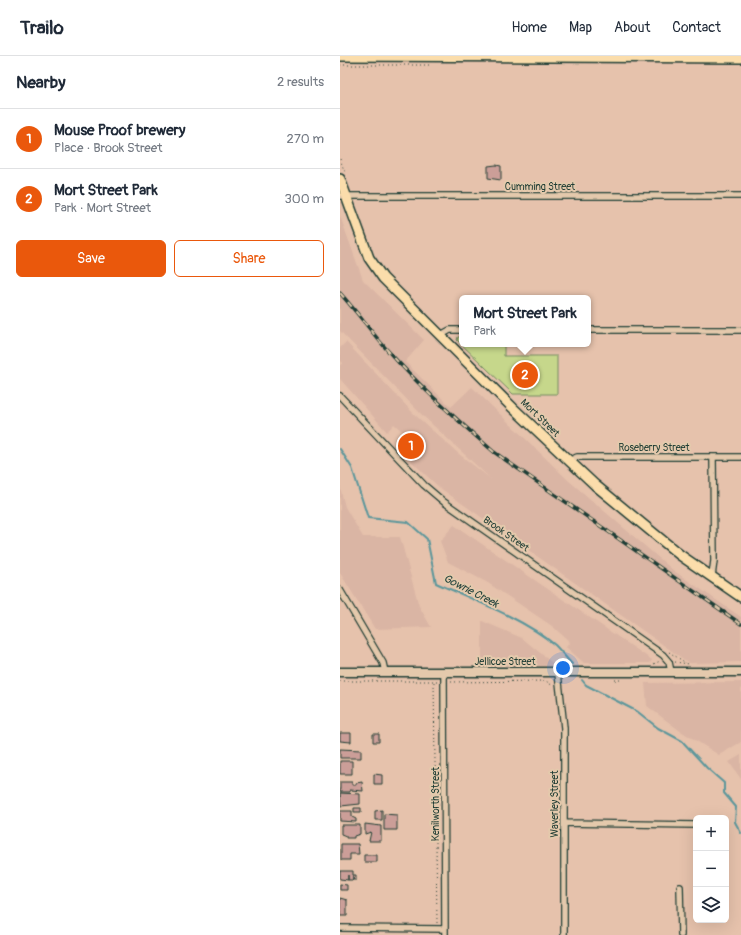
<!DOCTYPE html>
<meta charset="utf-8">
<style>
:root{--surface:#fff;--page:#f2f2f3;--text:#1f2937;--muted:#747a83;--line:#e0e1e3;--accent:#ea580c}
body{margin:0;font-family:Pangolin,sans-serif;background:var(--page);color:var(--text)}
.controls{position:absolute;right:12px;bottom:12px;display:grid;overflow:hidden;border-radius:6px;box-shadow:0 4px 16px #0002}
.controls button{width:36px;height:36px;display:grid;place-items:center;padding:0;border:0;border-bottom:1px solid var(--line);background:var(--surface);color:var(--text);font:20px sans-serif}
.you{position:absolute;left:223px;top:612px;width:14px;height:14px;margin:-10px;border:3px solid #fff;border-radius:50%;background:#1a73e8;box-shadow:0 0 0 6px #1a73e833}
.badge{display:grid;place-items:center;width:26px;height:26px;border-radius:50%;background:var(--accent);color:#fff;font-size:13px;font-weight:700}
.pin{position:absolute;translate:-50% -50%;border:2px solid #fff;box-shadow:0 1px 4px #0006}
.popup{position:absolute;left:119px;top:239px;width:132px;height:52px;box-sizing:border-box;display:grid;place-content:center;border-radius:6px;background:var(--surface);filter:drop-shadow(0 1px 3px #0005);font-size:13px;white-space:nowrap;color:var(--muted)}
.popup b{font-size:15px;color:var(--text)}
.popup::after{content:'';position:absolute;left:50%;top:100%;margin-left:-8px;border:8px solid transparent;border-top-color:var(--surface)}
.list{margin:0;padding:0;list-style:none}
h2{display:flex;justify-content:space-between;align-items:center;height:52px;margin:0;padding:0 16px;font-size:17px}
h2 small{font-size:13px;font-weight:400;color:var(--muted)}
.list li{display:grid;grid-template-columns:26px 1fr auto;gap:12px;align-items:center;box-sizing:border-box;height:60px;padding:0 16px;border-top:1px solid var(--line)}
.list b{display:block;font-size:15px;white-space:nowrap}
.list p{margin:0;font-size:13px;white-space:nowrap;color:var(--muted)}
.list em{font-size:13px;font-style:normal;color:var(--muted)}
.actions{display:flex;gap:8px;padding:12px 16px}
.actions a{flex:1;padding:9px 0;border:1px solid var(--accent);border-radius:6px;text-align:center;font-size:14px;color:var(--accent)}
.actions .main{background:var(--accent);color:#fff}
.icon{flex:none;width:22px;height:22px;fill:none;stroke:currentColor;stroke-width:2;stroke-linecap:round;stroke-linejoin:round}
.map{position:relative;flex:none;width:401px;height:879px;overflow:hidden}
header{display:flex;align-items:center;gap:24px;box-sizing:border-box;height:56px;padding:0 20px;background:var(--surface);border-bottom:1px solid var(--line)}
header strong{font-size:19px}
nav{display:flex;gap:22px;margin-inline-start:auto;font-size:14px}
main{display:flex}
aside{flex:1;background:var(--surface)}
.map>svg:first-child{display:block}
.built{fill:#dab5a4}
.green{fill:#c6d78b;stroke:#728a60}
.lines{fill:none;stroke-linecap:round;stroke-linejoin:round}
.stream{stroke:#5b969b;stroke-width:2}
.building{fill:#cb9e98;stroke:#1f3d34}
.street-casing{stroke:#1f3d34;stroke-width:8}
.secondary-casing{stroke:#1f3d34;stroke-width:11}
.primary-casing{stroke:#1f3d34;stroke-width:12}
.path{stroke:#1f3d34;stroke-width:1;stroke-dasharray:1 3;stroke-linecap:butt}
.street{stroke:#e4c9ac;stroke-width:5.5}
.secondary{stroke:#e4c9ac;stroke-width:8}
.primary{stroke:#fbddab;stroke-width:9}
.rail-casing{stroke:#1f3d34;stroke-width:3.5}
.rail{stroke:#e4c9ac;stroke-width:2;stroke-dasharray:6;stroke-linecap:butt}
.labels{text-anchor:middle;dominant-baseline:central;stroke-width:4;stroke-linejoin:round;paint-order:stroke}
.street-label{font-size:10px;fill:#1f3d34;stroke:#e4c9ac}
.water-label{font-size:11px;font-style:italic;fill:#24443d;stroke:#e4c9ac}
</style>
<header>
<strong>Trailo</strong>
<nav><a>Home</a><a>Map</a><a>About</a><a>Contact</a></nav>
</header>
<main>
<aside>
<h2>Nearby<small>2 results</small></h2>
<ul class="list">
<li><span class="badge">1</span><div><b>Mouse Proof brewery</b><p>Place · Brook Street</p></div><em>270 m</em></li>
<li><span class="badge">2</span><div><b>Mort Street Park</b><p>Park · Mort Street</p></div><em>300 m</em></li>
</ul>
<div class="actions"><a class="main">Save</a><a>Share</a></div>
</aside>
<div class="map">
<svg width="401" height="879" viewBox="0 0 401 879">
<rect width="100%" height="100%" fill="#e6c2ac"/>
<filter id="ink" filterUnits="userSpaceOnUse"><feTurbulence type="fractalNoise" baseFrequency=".025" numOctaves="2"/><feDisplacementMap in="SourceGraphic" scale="8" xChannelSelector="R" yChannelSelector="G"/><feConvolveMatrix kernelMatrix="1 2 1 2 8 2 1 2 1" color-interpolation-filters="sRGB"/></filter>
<g filter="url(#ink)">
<path class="built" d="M0,160L23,224L84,284L65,306L111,351L132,331L228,424L334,515L401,561V606L349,607L100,432L71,405L81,392L54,368L47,376L0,323V309L3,307L0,304V292L6,286L75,359L119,398L151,423L81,358L0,275Z
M0,431L5,451L23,481H60L79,550L91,571L35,573L0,517Z
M114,469L312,604L310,607H244L226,591L230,586L212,570L148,527L108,506L100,485Z
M142,565L182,582L216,610L142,609Z
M401,626V686L379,699L339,674L307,650L305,627Z
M401,699V723L389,706Z"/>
<path class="green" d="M118,281H122V288H164V300H217V338H173L117,284Z"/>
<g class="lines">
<path class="stream" d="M0,393L12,412L28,462L68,466L87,483L96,527C134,544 184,563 215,589C221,595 226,602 232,608
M242,624L246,629L298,656L318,672L342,685L367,712L384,727V737L396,751L395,766L401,777"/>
</g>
<path class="building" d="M156,109L161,110V124L148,122V110Z
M67,380L81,393L74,401L60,388Z
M0,677H11V686L0,685Z
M33,678H39V686H33Z
M0,693L21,694V702H0Z
M0,705H12V718H0Z
M34,718L42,719V728H34Z
M0,726H12V729H16V727L22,726L23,735L10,734V736H0Z
M0,737L20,738V748L1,750Z
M14,752H21V756H14Z
M42,754V764H35V755Z
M0,755H12V761L16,763V766L0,765Z
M44,758L57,759V774H44Z
M25,768L41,770V785H29L31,776L25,778Z
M1,769H20V778L14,780V782H6V780L1,778Z
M1,788H18L19,798H10V804H1Z
M24,799H37V806H24Z
M0,815H13V824H8V819V824L0,823Z
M13,819H16V824H13Z
M0,828L7,829V834H0Z
M0,842L7,844V860H0Z"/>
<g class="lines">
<defs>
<path id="street" d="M0,140H401
M248,274H401
M101,279L110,274H122
M0,340L84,429L104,446L323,599L329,606L331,616
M229,405L237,401H401
M372,520L374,505L373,402
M0,534L43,607L45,616
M104,616L105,879
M218,617L224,672V879
M224,767L356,769
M340,831L341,879
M0,872L105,873"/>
<path id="secondary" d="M0,616H401"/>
<path id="primary" d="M0,0L401,2
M0,123L29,202L43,222L173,352L255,429L340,499L401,541"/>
</defs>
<use href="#street" class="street-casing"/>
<use href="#secondary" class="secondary-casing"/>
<use href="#primary" class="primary-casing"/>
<path class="path" d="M0,9H91
M0,103L5,117
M329,596L346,607
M335,606L349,608
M314,608L320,605
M275,624H283
M0,625H97
M94,626L97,867
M111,626L206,625L213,630"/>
<use href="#street" class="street"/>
<use href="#secondary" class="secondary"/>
<use href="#primary" class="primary"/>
<defs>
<path id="rail" d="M0,237C17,256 32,277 49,296C81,332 117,364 154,396L401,568"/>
</defs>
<use href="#rail" class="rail-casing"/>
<use href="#rail" class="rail"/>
</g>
</g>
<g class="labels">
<g class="street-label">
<text x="200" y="131">Cumming Street</text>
<text transform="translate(200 362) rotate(44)">Mort Street</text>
<text x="314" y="392">Roseberry Street</text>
<text transform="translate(166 478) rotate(35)">Brook Street</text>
<text x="165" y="606">Jellicoe Street</text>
<text transform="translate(96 748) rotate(-90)">Kenilworth Street</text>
<text transform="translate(215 748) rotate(-90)">Waverley Street</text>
</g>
<g class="water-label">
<text transform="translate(131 535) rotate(27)">Gowrie Creek</text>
</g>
</g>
</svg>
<div class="controls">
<button>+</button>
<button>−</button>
<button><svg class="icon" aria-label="layers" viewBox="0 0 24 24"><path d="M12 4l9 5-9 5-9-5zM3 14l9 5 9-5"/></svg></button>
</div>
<div class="you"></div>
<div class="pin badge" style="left:71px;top:390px">1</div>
<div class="pin badge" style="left:185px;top:319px">2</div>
<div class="popup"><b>Mort Street Park</b>Park</div>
</div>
</main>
